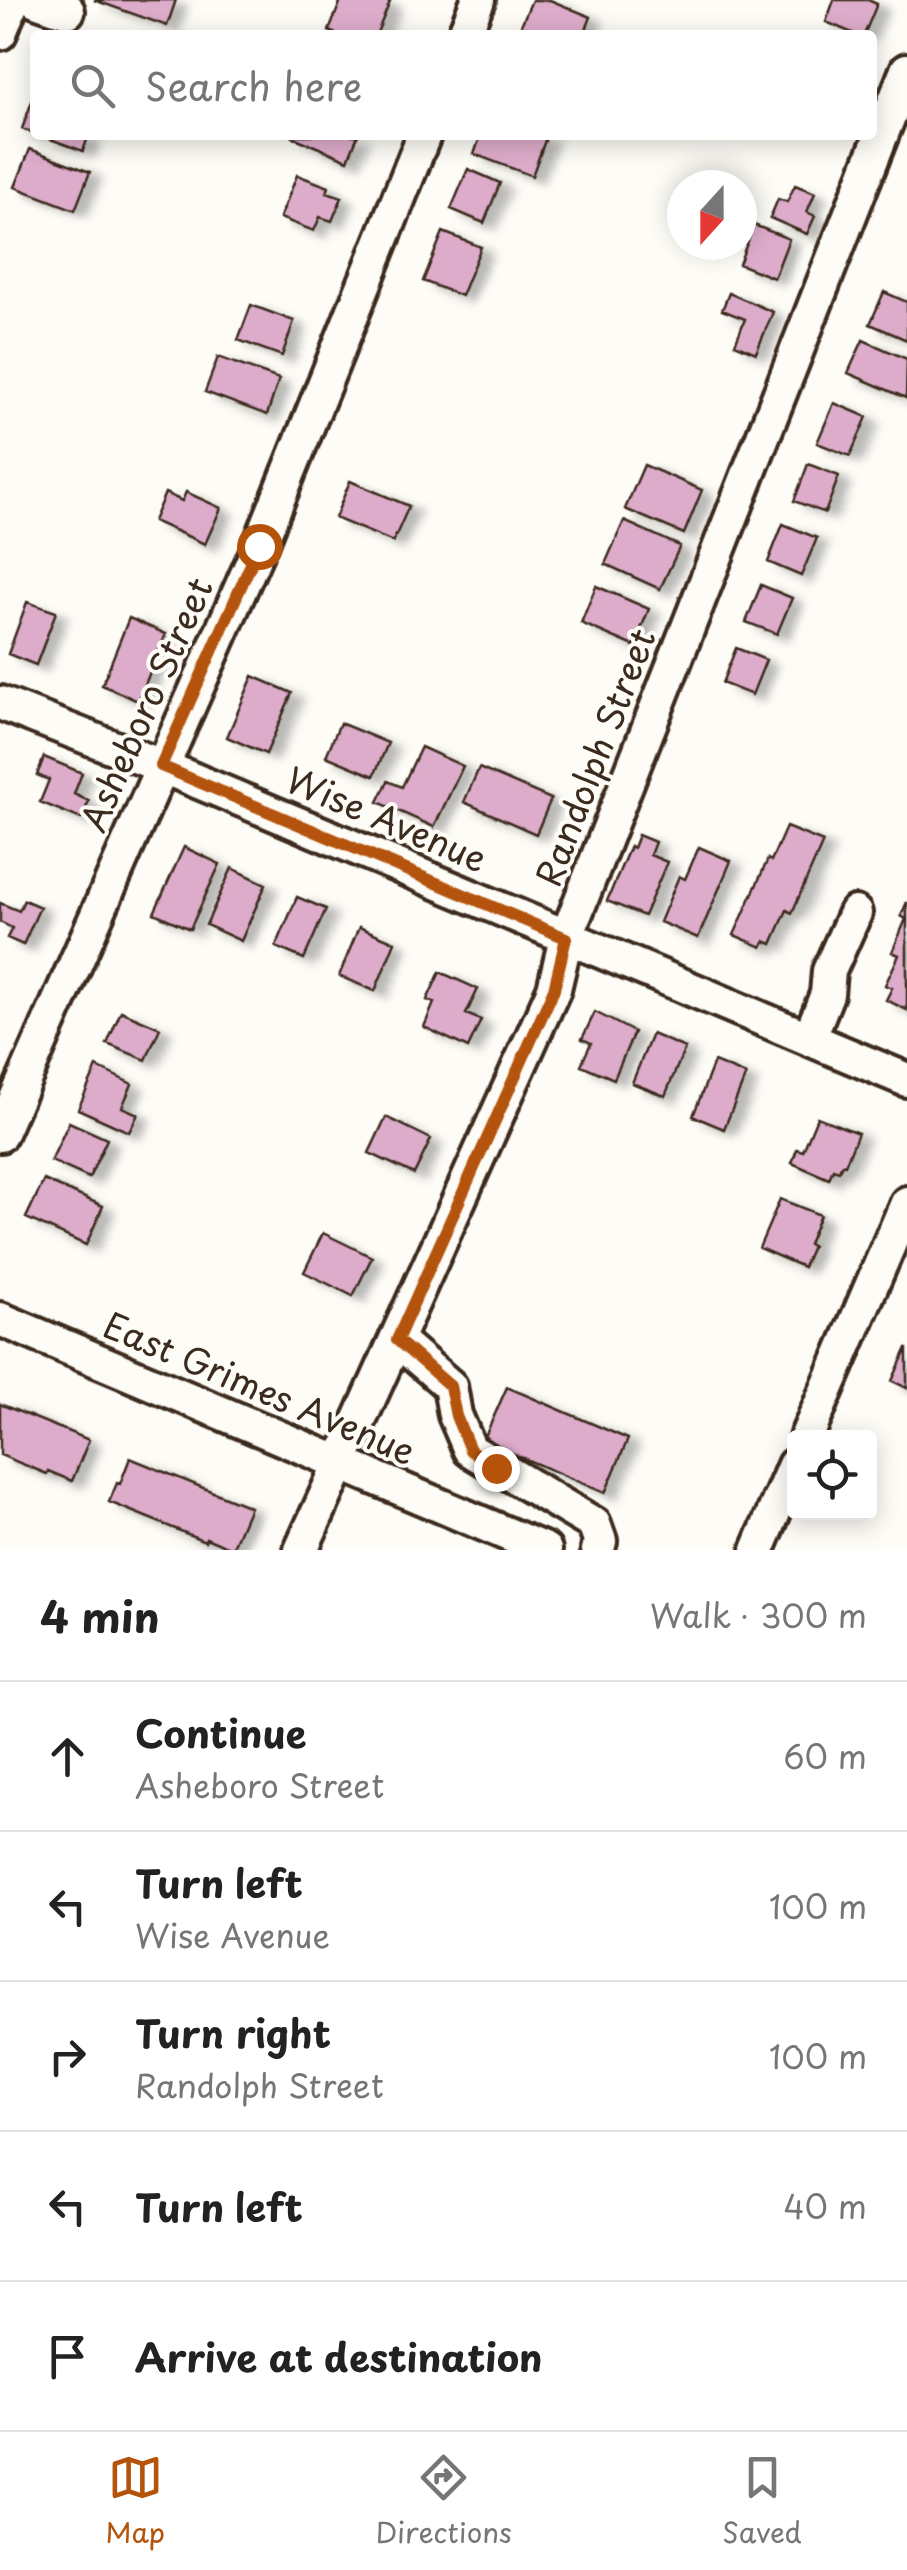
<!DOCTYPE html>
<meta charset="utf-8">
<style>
:root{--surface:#fff;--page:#f6f6f6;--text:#222;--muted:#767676;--line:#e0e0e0;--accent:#b45309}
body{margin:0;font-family:"Playpen Sans",sans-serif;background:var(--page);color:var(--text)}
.controls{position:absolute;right:30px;bottom:30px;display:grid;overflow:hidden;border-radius:10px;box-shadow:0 5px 25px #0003}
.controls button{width:90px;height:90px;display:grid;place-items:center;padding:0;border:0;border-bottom:2px solid var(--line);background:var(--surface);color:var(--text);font:50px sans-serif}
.compass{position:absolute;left:667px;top:170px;width:90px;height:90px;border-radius:50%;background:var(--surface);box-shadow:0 5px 25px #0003;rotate:201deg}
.stop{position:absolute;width:30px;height:30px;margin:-22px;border:8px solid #b45309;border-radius:50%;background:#fff}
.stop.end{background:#b45309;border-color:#fff;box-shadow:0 2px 10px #0008}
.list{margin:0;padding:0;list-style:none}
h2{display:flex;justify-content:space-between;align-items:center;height:130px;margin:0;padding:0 40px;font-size:42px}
h2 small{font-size:32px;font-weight:400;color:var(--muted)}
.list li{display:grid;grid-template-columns:65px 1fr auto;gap:30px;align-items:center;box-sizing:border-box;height:150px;padding:0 40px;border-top:2px solid var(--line)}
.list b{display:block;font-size:38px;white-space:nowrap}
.list p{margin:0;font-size:32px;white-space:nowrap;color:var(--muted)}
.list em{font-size:32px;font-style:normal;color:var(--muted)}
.icon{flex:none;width:55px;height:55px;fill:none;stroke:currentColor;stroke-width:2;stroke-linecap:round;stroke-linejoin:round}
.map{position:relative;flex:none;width:907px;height:1550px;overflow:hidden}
.search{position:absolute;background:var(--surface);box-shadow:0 5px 25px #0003;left:30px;right:30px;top:30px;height:110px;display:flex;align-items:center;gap:25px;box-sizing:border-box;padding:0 35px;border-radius:10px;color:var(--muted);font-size:38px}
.sheet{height:880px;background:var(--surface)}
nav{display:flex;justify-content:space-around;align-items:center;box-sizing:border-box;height:140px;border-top:2px solid var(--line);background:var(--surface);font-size:28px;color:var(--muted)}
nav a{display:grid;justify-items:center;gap:5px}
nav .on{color:var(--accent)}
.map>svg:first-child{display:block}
.building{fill:#deaccb;stroke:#3b2a1e;stroke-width:2.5;filter:url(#shadow)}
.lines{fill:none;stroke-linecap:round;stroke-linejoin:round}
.minor-casing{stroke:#3b2a1e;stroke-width:40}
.minor{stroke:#fdfcf7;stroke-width:32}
.route{stroke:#b45309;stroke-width:12}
.labels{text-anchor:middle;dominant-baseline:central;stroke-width:8;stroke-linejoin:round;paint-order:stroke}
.street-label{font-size:35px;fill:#3b2a1e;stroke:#fdfcf7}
</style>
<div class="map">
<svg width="907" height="1550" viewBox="0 0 907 1550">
<defs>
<filter id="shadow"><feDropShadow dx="11" dy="6" stdDeviation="5" flood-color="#0004"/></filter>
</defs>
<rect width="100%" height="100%" fill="#fdfcf7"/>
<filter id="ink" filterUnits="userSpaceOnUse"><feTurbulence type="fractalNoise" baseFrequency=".01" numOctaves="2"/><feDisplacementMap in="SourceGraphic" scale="20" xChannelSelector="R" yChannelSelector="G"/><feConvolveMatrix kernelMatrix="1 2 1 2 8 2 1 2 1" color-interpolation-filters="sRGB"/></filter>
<g filter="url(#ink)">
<path class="building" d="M94,0H176L167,26Z
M341,0H384L390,2L376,35H338L329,31Z
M532,0H550L591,17L584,35H525L518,32Z
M834,0H868L877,4L864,35H857L826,22Z
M35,93V133L22,129Z
M39,135H89L83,151Z
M294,135H358L348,160L293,137Z
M481,135H547L532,176L474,154Z
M30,149L90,172L75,210L15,187Z
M468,169L500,183L484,223L451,209Z
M297,175L329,187L327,192L342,197L332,221L320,217L314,231L280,218Z
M795,185L815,193L807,212L815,216L807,234L770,218L778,199L787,202Z
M754,225L789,239L774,278L739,264Z
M443,232L481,247L461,296L423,281Z
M884,292L907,302V340L870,324Z
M729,293L773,312L756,353L735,344L745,319L722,310Z
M251,305L294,321L282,356L238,340Z
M863,340L907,359L906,398L848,373Z
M218,357L279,379L267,415L205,392Z
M834,403L867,417L850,456L817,443Z
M808,464L839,476L825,513L794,501Z
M644,465L702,490L684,534L625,509Z
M350,481L409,506L393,542L335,518Z
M186,492L221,508L205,544L153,521L165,493L182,501Z
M624,521L680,546L660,589L605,564Z
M783,524L817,538L801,576L768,562Z
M761,585L792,598L777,634L746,622Z
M596,586L649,609L634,646L581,623Z
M27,602L56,612L36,665L8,654Z
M129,618L166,634L138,701L102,685Z
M736,648L766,660L752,695L722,683Z
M253,676L292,693L266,754L227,737Z
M340,723L388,743L374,776L326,756Z
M421,747L463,766L434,827L378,802L388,781L402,787Z
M44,757L82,773L74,794L89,801L81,819L40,802L49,780L37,775Z
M479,768L551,799L536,834L464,802Z
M786,827L823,842L792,913L787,910L772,944L765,941L762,947L734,935L768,859L771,861Z
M638,835L655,842L650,855L667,862L644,916L607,901L630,846L633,848Z
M184,847L220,864L190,929L154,913Z
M699,847L731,861L698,938L660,922L679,876L685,879Z
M232,868L266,884L241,941L206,925Z
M297,897L326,909L304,959L276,947Z
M24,900L40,907L23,945L7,938L12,928L0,922V903L19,911Z
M907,902V1010L886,1000L892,988L885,985L899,955L892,952L906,919L901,916Z
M359,927L395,942L375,991L339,976Z
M440,972L478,989L466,1014L481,1020L468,1048L424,1027L434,1003L427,1000Z
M121,1011L160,1028L146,1060L107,1044Z
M595,1012L634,1032L614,1079L581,1065L591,1043L582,1039Z
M652,1034L685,1048L665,1096L632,1083Z
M714,1062L746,1075L724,1129L693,1116Z
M97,1067L132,1084L122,1107L138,1114L129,1132L78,1109Z
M386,1117L431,1139L414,1174L369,1153Z
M817,1117L858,1133L845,1165L842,1164L839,1171L833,1169L829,1179L792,1163L797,1149L803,1151Z
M69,1122L107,1139L89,1178L51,1161Z
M44,1180L103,1206L86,1245L26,1218Z
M780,1199L820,1215L808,1244L812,1246L803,1267L759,1248Z
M323,1233L372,1257L353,1296L304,1272Z
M907,1348V1388L892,1381Z
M507,1387L628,1439L605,1493L483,1441Z
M0,1404L89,1440L72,1481L48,1471L47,1474L0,1455Z
M130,1458L250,1507L232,1549L206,1538L205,1541L109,1502L117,1483L120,1484Z"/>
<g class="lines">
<defs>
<path id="minor" d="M36,0L68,11
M0,33L13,0
M464,35L478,0
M0,703L161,766L907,1080
M809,1039L827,994L829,971L855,913
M0,1135L259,547L424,135
M0,1319L545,1550
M397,1340L450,1386L455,1415L470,1450L594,1524L600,1541L598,1550
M806,1438L907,1203
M301,1550L554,989L566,938L907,70
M758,1550L794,1465"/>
</defs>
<use href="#minor" class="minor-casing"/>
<use href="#minor" class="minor"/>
</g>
</g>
<g class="lines" filter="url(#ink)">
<path class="route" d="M259,546L161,766L566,938L554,989L397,1340L450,1386L456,1416L470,1450L496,1468"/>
</g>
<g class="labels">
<g class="street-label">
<text transform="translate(145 704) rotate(-66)">Asheboro Street</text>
<text transform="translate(594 757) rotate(-69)">Randolph Street</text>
<text transform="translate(387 818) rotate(23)">Wise Avenue</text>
<text transform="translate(260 1387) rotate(23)">East Grimes Avenue</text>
</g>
</g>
</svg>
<div class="controls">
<button><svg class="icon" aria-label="locate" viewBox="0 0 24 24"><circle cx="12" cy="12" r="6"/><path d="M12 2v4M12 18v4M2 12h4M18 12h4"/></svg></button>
</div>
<svg class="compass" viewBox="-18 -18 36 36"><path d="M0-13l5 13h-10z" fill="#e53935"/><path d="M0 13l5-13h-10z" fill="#767676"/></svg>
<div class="stop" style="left:259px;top:546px"></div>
<div class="stop end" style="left:496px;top:1468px"></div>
<div class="search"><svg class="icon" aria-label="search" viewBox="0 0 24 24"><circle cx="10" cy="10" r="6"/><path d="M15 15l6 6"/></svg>Search here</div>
</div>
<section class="sheet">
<h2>4 min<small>Walk · 300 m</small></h2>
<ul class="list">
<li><svg class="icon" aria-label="ahead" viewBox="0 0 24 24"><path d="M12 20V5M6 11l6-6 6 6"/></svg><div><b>Continue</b><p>Asheboro Street</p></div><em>60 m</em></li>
<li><svg class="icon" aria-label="left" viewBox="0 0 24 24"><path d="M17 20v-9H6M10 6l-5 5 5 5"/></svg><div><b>Turn left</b><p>Wise Avenue</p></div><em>100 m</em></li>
<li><svg class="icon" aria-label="right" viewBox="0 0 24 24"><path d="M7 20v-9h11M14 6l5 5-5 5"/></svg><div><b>Turn right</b><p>Randolph Street</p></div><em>100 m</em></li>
<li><svg class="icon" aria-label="left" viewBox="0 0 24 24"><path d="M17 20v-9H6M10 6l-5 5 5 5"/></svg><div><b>Turn left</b></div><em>40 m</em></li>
<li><svg class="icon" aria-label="arrive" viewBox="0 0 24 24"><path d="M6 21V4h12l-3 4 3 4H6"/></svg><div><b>Arrive at destination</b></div></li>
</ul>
</section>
<nav>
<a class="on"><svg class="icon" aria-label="map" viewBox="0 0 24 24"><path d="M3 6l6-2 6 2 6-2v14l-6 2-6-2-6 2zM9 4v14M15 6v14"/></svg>Map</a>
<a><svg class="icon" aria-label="directions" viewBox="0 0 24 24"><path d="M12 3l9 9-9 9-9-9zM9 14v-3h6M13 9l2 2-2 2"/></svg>Directions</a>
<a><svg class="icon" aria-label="saved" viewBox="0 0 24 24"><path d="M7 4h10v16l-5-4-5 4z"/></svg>Saved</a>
</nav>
